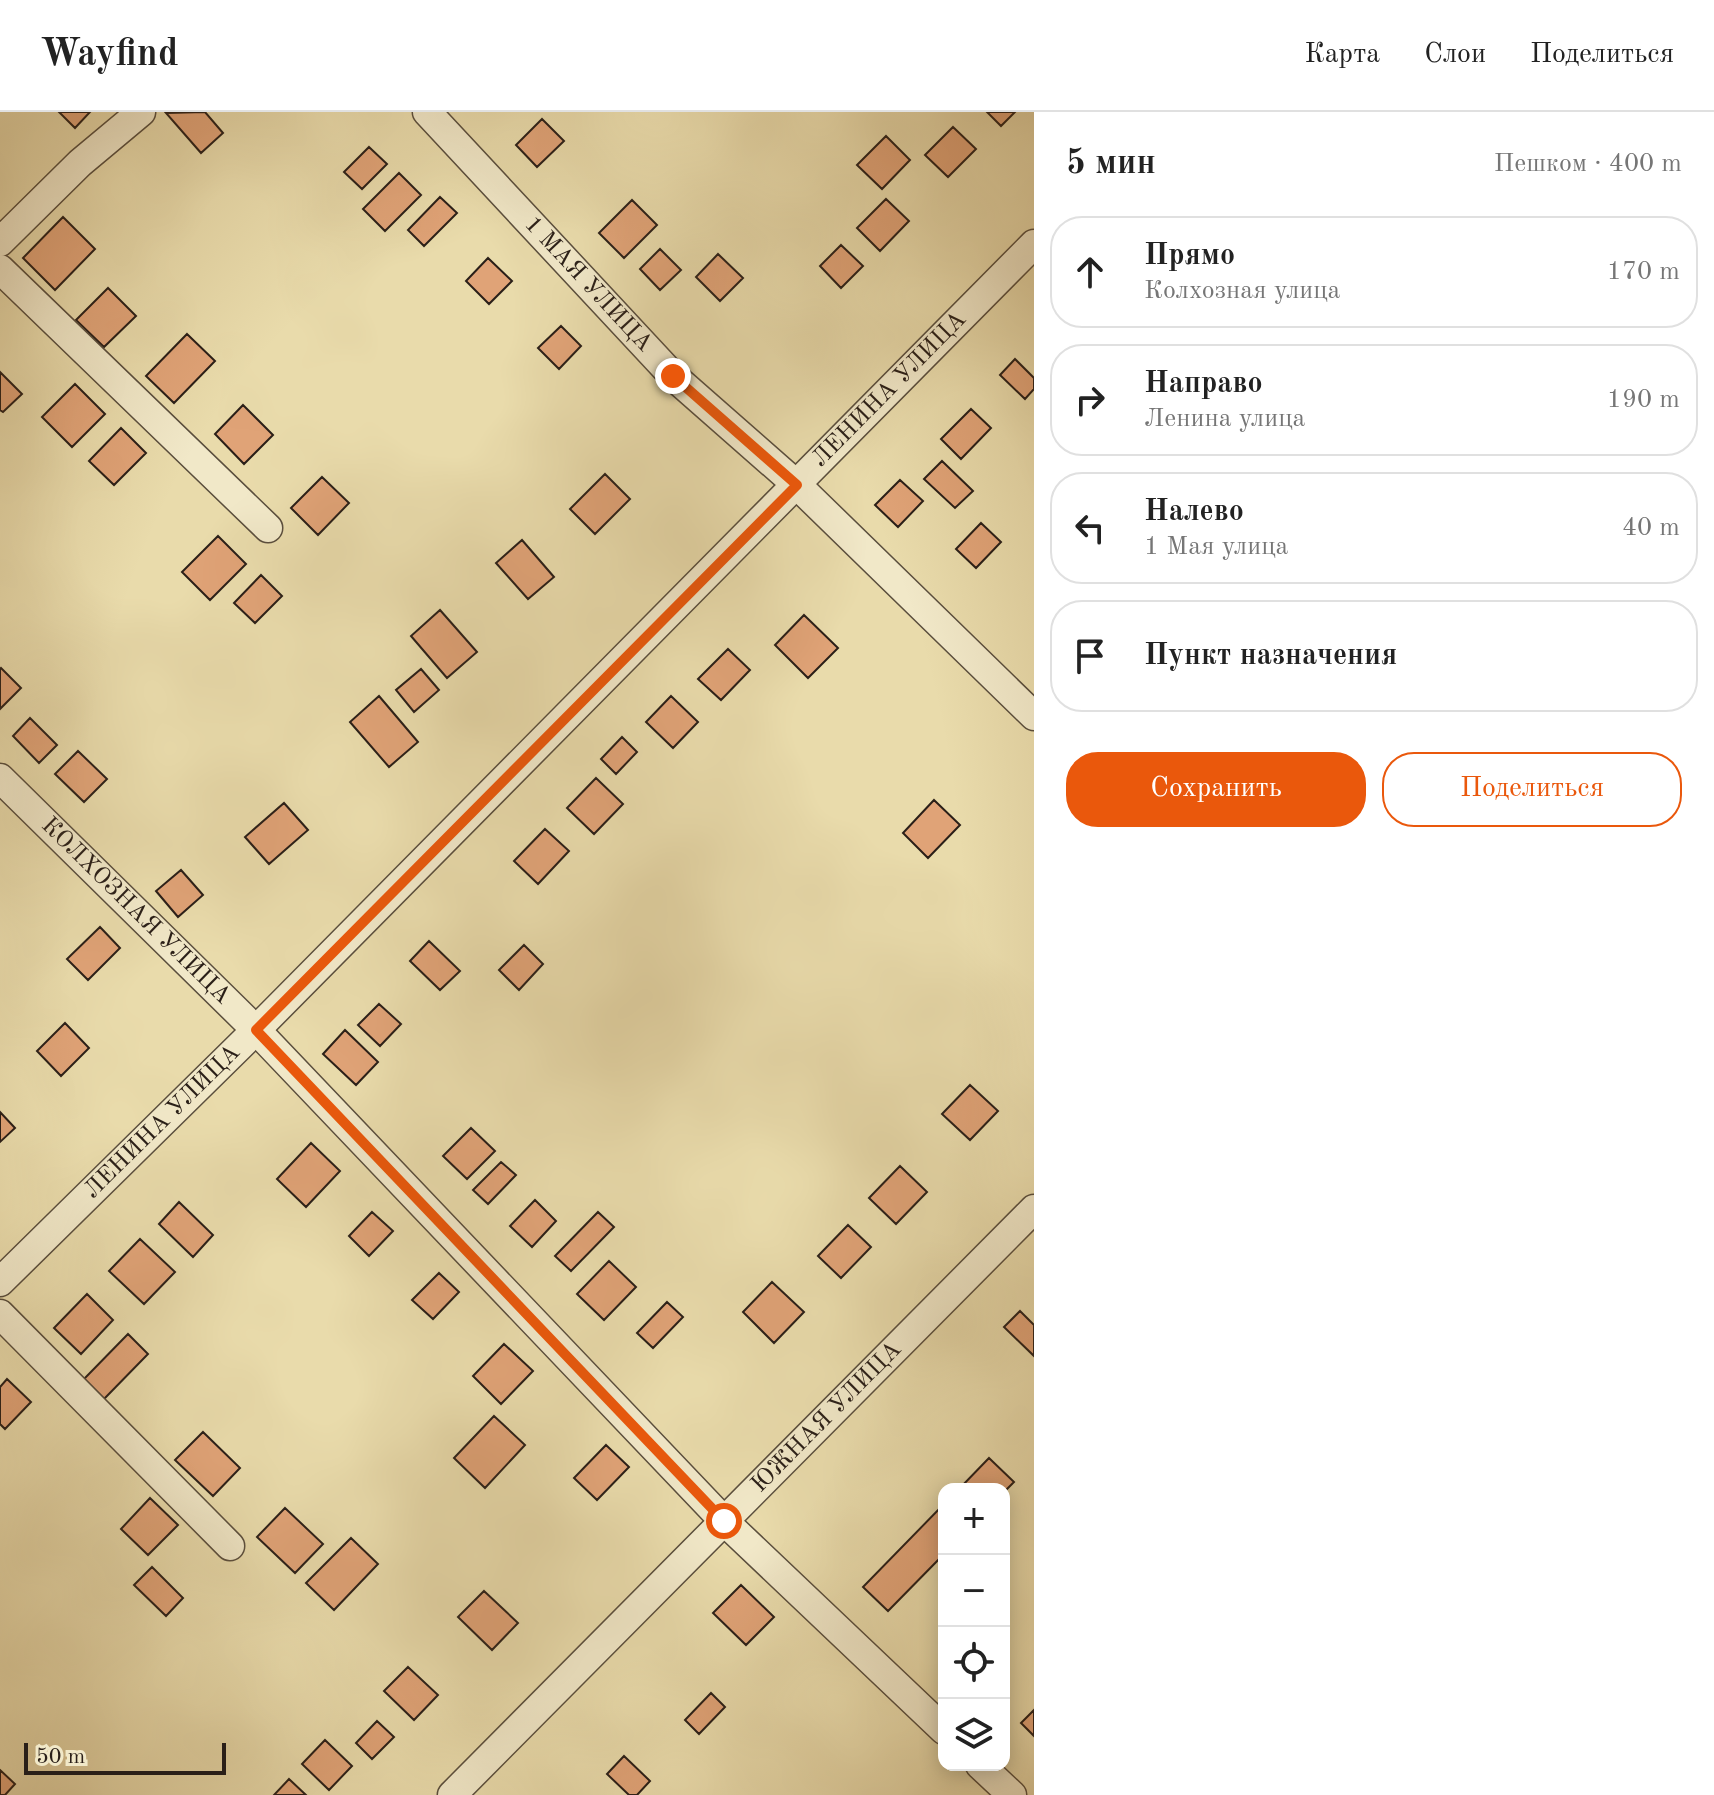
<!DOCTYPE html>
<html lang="ru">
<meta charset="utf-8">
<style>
:root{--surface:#fff;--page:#f6f6f6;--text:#222;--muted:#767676;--line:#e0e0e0;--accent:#ea580c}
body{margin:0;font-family:"Old Standard TT",serif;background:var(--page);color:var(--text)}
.controls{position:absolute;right:24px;bottom:24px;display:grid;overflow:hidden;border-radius:16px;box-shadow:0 4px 20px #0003}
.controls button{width:72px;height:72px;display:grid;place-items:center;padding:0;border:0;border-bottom:2px solid var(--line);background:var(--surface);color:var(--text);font:40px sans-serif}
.scale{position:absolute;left:24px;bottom:20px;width:202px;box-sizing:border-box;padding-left:8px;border:4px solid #2a1f18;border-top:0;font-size:22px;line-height:28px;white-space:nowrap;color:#2a1f18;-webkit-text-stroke:6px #f1e8c8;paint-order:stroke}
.stop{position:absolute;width:24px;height:24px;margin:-18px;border:6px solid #ea580c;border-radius:50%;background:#fff}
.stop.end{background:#ea580c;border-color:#fff;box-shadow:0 2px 8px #0008}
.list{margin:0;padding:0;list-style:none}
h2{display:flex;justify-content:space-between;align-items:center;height:104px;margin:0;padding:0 32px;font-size:34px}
h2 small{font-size:26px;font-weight:400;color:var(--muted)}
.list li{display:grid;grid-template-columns:52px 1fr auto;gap:24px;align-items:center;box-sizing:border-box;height:112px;margin:0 16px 16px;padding:0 16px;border:2px solid var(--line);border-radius:32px}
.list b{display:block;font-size:30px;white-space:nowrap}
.list p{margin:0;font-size:26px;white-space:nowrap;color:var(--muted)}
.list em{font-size:26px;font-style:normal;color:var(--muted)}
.actions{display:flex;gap:16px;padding:24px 32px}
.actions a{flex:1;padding:18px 0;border:2px solid var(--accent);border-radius:32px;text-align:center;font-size:28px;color:var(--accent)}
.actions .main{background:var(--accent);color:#fff}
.icon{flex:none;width:44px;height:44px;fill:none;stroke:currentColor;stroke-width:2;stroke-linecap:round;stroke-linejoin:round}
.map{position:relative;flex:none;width:1034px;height:1683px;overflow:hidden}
header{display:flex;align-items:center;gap:48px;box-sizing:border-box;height:112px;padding:0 40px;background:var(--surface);border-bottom:2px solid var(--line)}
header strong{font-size:38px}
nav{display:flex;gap:44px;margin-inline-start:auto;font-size:28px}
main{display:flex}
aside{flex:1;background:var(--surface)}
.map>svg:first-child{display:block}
.building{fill:#e0a377;stroke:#2a1f18;stroke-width:2}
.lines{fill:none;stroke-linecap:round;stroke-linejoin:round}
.minor-casing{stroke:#5a4e3d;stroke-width:31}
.minor{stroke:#f1e8c8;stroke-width:28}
.route{stroke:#ea580c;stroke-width:10}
.labels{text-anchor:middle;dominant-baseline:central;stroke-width:8;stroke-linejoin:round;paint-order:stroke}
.street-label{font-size:24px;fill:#2a1f18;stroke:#f1e8c8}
</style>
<header>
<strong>Wayfind</strong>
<nav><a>Карта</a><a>Слои</a><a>Поделиться</a></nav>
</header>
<main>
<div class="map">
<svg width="1034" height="1683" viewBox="0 0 1034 1683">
<rect width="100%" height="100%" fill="#e9dbab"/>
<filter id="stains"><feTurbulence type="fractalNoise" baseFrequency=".0025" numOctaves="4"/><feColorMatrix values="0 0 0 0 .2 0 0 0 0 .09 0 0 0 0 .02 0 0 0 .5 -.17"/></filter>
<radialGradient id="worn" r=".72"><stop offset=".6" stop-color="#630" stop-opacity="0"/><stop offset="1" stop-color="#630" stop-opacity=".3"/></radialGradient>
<path class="building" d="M59,0H90L75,16Z
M205,0L223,21L201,41L166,1Z
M987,0H1015L1001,14Z
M542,7L564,29L537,55L516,33Z
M953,15L976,37L948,65L925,43Z
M886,24L910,48L882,77L857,53Z
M369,35L387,52L362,77L344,60Z
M399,61L421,83L385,119L363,97Z
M440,85L457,101L424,134L408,118Z
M886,87L909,109L880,139L857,116Z
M632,88L657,113L624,146L599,121Z
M63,105L95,137L55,178L23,146Z
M841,133L863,154L841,176L820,154Z
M660,137L681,158L660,178L640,157Z
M718,142L743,166L720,189L696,165Z
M488,146L512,169L489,192L466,169Z
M108,176L136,204L104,235L76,208Z
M561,214L581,234L559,257L538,236Z
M187,222L215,249L174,291L146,264Z
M1015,247L1034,266V277L1025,287L1000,263Z
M0,260L22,282L3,300L0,298Z
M75,272L105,302L72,335L42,305Z
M243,293L273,323L244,352L215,322Z
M971,297L991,316L961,347L941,327Z
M121,316L146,341L114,373L89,349Z
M942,349L973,379L955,396L924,367Z
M605,362L630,387L595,422L570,397Z
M322,365L349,391L318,423L291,396Z
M900,368L923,389L898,415L875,393Z
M981,411L1001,430L976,456L956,437Z
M218,424L246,452L210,488L182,460Z
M522,428L554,465L528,487L496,451Z
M261,463L282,484L255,511L234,491Z
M440,498L477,540L447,566L411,524Z
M804,503L838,536L808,566L775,533Z
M728,537L750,558L721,588L698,567Z
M1,556L21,576L0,597V557Z
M421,557L439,578L414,600L396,578Z
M379,584L418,630L389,655L350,610Z
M671,584L698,610L673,636L646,610Z
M30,606L57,633L39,651L13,624Z
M622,625L637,640L616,662L601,647Z
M78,639L107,667L84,690L55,662Z
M596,666L623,692L594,722L567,696Z
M934,688L960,713L928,746L903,721Z
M284,691L308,718L269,752L245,725Z
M545,717L569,739L538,772L514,749Z
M181,758L203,783L178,805L156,779Z
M100,815L120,836L88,868L67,847Z
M429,829L460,859L440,878L410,849Z
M524,833L543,852L519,878L499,858Z
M379,892L401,912L380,934L358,913Z
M65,911L89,936L61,964L37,939Z
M345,918L378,950L356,973L323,942Z
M970,973L998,999L970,1028L942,1002Z
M0,1000L15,1016L0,1030Z
M471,1016L495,1039L467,1067L443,1044Z
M311,1031L340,1059L306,1095L277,1067Z
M501,1050L516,1063L488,1092L473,1078Z
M900,1054L927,1080L896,1112L869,1086Z
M535,1088L556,1109L532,1135L510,1114Z
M179,1090L213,1123L193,1145L159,1112Z
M372,1100L393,1119L369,1144L349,1124Z
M598,1100L614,1115L571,1159L555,1144Z
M848,1113L871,1135L841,1166L818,1144Z
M140,1127L175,1160L144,1192L109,1159Z
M609,1149L636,1175L604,1208L577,1182Z
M439,1161L459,1180L433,1207L412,1188Z
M772,1170L804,1200L774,1231L743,1200Z
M87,1182L113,1208L81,1242L54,1216Z
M667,1190L683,1205L653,1236L637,1221Z
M1020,1199L1034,1213V1244L1004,1215Z
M128,1222L148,1242L104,1287L84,1267Z
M504,1232L533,1259L501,1292L473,1264Z
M7,1267L31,1290L5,1317L0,1312V1275Z
M494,1304L525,1333L485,1376L454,1346Z
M203,1320L240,1356L213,1384L175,1348Z
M606,1333L629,1355L597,1388L574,1366Z
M989,1346L1014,1370L1004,1380V1377H959Z
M150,1386L178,1413L148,1443L121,1417Z
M944,1392V1442L888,1499L863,1475Z
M285,1396L323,1432L295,1461L257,1425Z
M351,1426L378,1452L334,1498L306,1471Z
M152,1455L183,1486L166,1504L134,1473Z
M741,1473L774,1505L746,1533L713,1501Z
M484,1479L518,1511L492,1538L458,1505Z
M408,1555L438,1583L414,1608L384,1579Z
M711,1581L725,1595L699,1622L685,1608Z
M1034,1598V1624L1021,1611Z
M377,1609L394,1625L372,1647L356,1631Z
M325,1628L352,1654L329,1678L302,1652Z
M624,1644L650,1669L637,1683H629L607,1662Z
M0,1658L15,1672L5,1683H0Z
M289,1667L306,1683H274Z"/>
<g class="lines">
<defs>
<g id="minor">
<path id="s1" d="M427,0L673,264L797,373L1034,604"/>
<path d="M0,130L80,51L141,0"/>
<path d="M0,157L268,416"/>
<path id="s2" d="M0,666L256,918L724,1409L944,1618"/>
<path id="s3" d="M0,1170L256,918L1034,132"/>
<path d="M0,1202L230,1434"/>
<path d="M980,1653L1012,1683"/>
<path id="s4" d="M452,1683L1034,1097"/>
</g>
</defs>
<use href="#minor" class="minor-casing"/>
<use href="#minor" class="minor"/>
</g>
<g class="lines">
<path class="route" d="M673,264L797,373L256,918L724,1409"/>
</g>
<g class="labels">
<g class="street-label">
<text stroke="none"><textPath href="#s1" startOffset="236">1 МАЯ УЛИЦА</textPath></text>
<text stroke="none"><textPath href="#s3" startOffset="1260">ЛЕНИНА УЛИЦА</textPath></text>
<text stroke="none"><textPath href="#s2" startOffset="190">КОЛХОЗНАЯ УЛИЦА</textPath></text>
<text stroke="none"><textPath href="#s3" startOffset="228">ЛЕНИНА УЛИЦА</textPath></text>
<text stroke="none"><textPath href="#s4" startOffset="532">ЮЖНАЯ УЛИЦА</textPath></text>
</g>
</g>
<rect width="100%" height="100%" filter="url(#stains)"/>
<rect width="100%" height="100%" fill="url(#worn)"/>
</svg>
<div class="controls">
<button>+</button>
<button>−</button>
<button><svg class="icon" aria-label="locate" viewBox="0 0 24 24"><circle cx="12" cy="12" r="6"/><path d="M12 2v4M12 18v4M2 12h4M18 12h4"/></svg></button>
<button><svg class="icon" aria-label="layers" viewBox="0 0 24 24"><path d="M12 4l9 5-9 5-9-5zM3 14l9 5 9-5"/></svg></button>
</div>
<div class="scale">50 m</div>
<div class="stop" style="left:724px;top:1409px"></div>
<div class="stop end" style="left:673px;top:264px"></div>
</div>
<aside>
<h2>5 мин<small>Пешком · 400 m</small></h2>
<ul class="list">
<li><svg class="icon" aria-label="ahead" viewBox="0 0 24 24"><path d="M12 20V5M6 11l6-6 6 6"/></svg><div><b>Прямо</b><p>Колхозная улица</p></div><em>170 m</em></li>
<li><svg class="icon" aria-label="right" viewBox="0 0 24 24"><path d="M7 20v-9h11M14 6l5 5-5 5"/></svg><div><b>Направо</b><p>Ленина улица</p></div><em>190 m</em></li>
<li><svg class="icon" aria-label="left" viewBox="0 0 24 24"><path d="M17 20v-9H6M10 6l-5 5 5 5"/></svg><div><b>Налево</b><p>1 Мая улица</p></div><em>40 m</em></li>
<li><svg class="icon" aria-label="arrive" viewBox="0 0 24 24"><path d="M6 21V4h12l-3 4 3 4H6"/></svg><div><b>Пункт назначения</b></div></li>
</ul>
<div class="actions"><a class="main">Сохранить</a><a>Поделиться</a></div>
</aside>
</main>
